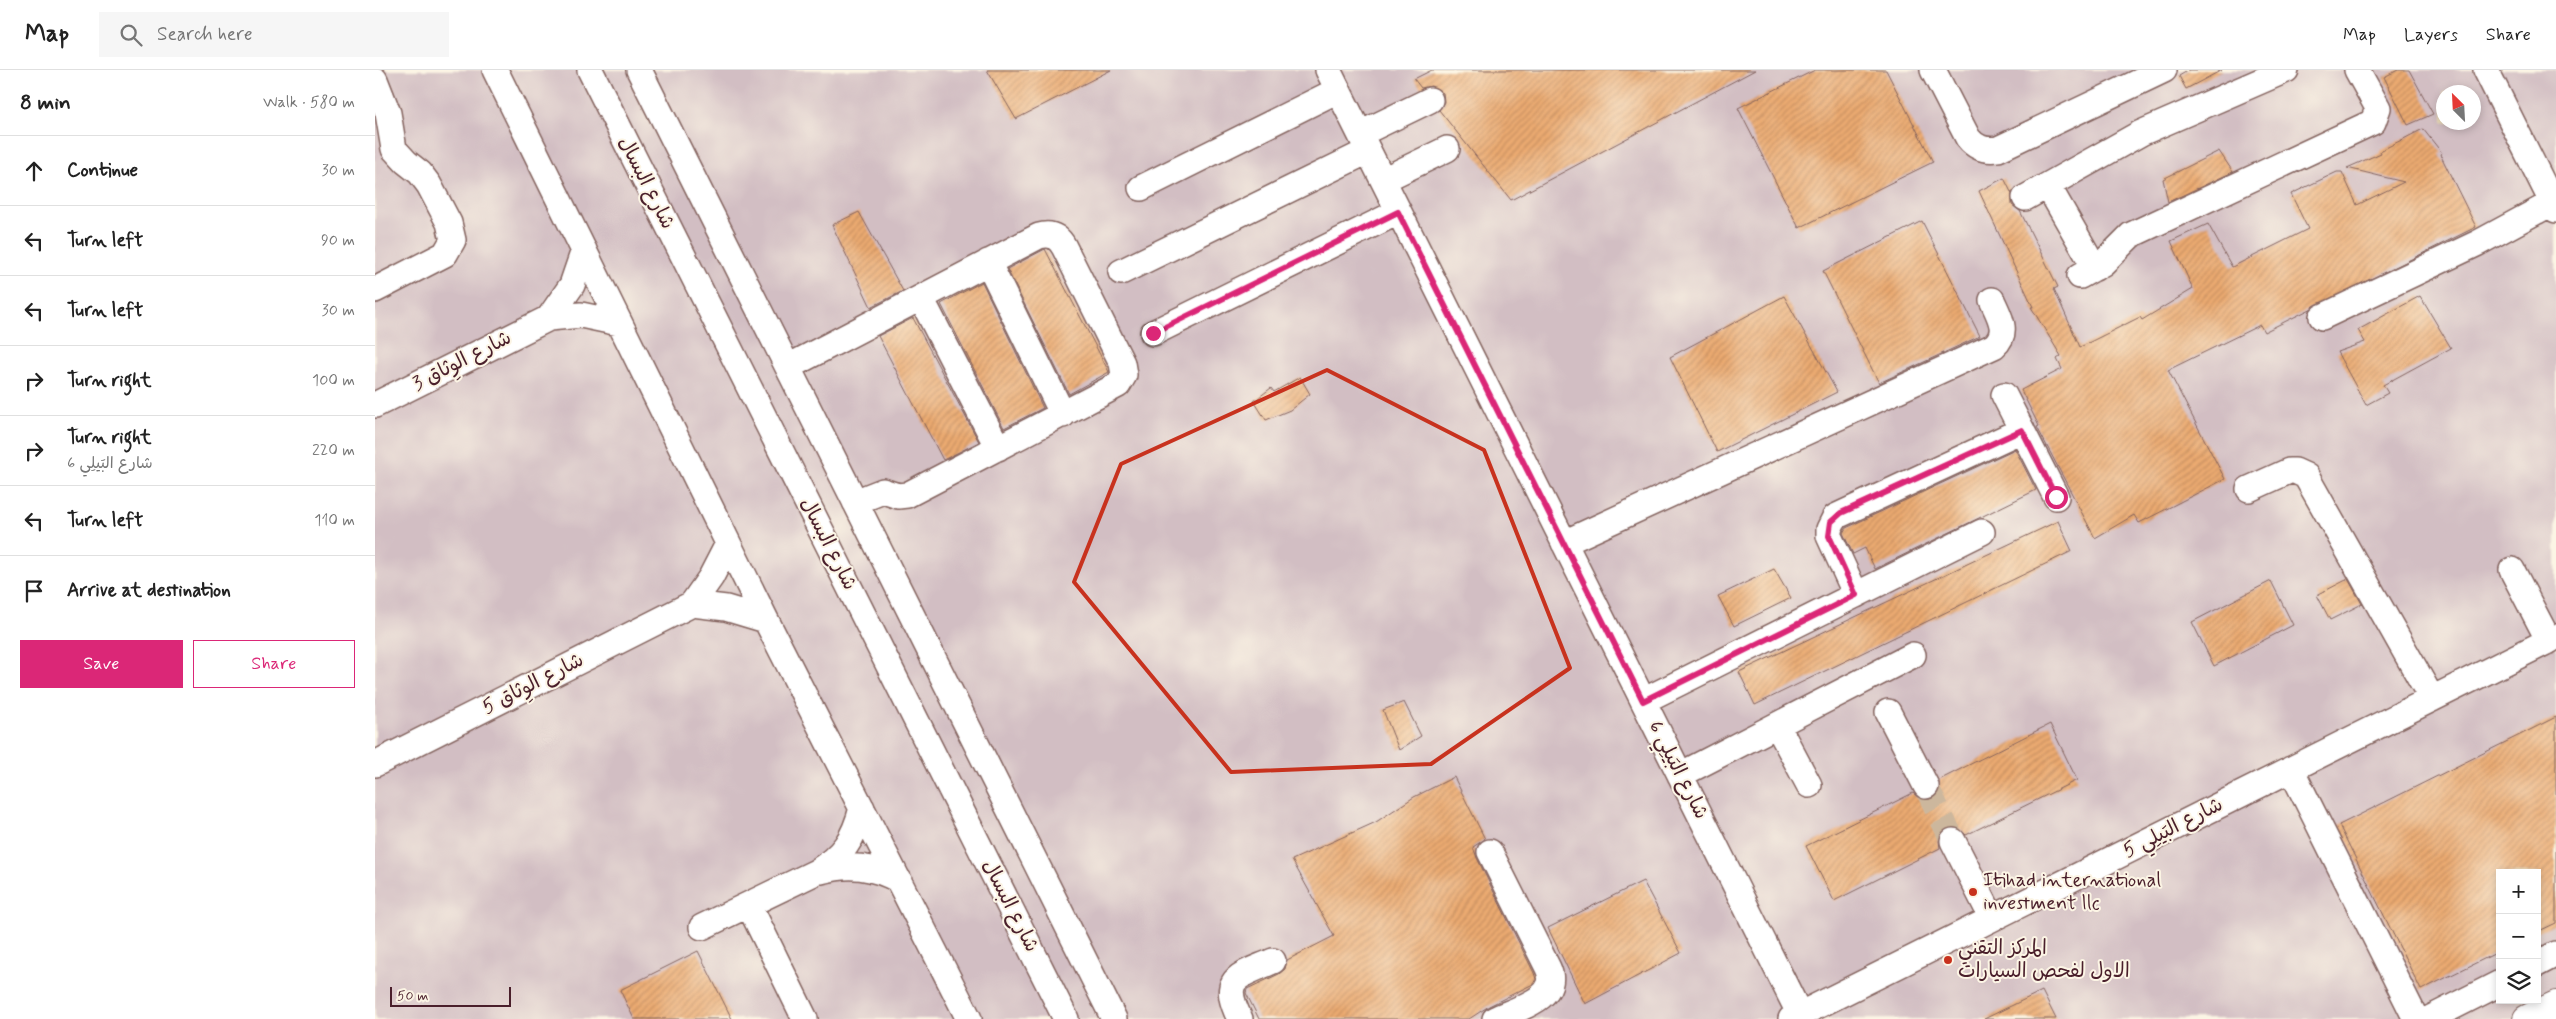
<!DOCTYPE html>
<meta charset="utf-8">
<style>
:root{--surface:#fff;--page:#f6f6f6;--text:#222;--muted:#767676;--line:#e0e0e0;--accent:#db2777}
body{margin:0;font-family:Mynerve,"Playpen Sans Arabic",sans-serif;background:var(--page);color:var(--text)}
.controls{position:absolute;right:15px;bottom:15px;display:grid;overflow:hidden;border-radius:0px;box-shadow:0 2px 8px #0003}
.controls button{width:45px;height:45px;display:grid;place-items:center;padding:0;border:0;border-bottom:1px solid var(--line);background:var(--surface);color:var(--text);font:25px sans-serif}
.compass{position:absolute;left:2061px;top:15px;width:45px;height:45px;border-radius:50%;background:var(--surface);box-shadow:0 2px 8px #0003;rotate:336deg}
.scale{position:absolute;left:15px;bottom:12px;width:121px;box-sizing:border-box;padding-left:5px;border:2px solid #4a1f2b;border-top:0;font-size:14px;line-height:18px;white-space:nowrap;color:#4a1f2b;-webkit-text-stroke:4px #fcf5e5;paint-order:stroke}
.stop{position:absolute;width:15px;height:15px;margin:-11px;border:4px solid #db2777;border-radius:50%;background:#fff}
.stop.end{background:#db2777;border-color:#fff;box-shadow:0 1px 5px #0008}
.list{margin:0;padding:0;list-style:none}
h2{display:flex;justify-content:space-between;align-items:center;height:65px;margin:0;padding:0 20px;font-size:21px}
h2 small{font-size:16px;font-weight:400;color:var(--muted)}
.list li{display:grid;grid-template-columns:32px 1fr auto;gap:15px;align-items:center;box-sizing:border-box;height:70px;padding:0 20px;border-top:1px solid var(--line)}
.list b{display:block;font-size:19px;white-space:nowrap}
.list p{margin:0;font-size:16px;white-space:nowrap;color:var(--muted)}
.list em{font-size:16px;font-style:normal;color:var(--muted)}
.actions{display:flex;gap:10px;padding:15px 20px}
.actions a{flex:1;padding:11px 0;border:1px solid var(--accent);border-radius:0px;text-align:center;font-size:18px;color:var(--accent)}
.actions .main{background:var(--accent);color:#fff}
.icon{flex:none;width:28px;height:28px;fill:none;stroke:currentColor;stroke-width:2;stroke-linecap:round;stroke-linejoin:round}
.map{position:relative;flex:none;width:2181px;height:949px;overflow:hidden}
header{display:flex;align-items:center;gap:30px;box-sizing:border-box;height:70px;padding:0 25px;background:var(--surface);border-bottom:1px solid var(--line)}
header strong{font-size:24px}
nav{display:flex;gap:28px;margin-inline-start:auto;font-size:18px}
.search{width:350px;height:45px;background:var(--page);display:flex;align-items:center;gap:12px;box-sizing:border-box;padding:0 18px;border-radius:0px;color:var(--muted);font-size:19px}
main{display:flex}
aside{flex:1;background:var(--surface)}
.map>svg:first-child{display:block}
.industrial{fill:#d2bec3;fill-rule:evenodd}
.building{fill:url(#building-hatch)}
.lines{fill:none;stroke-linecap:round;stroke-linejoin:round}
.minor-tunnel{stroke:#ccb79d;stroke-width:25;stroke-dasharray:25 12;stroke-linecap:butt}
.minor-casing{stroke:#83625d;stroke-width:28}
.major-casing{stroke:#83625d;stroke-width:30}
.minor{stroke:#fff;stroke-width:25}
.major{stroke:#fff;stroke-width:28}
.route{stroke:#db2777;stroke-width:6}
.marked{fill:none;stroke:#c8321e;stroke-width:4;stroke-linejoin:round}
.poi-dot{fill:#c8321e;stroke:#fcf5e5;stroke-width:2}
.labels{text-anchor:middle;dominant-baseline:central;stroke-width:4;stroke-linejoin:round;paint-order:stroke}
.street-label{font-size:20px;fill:#4a1f2b;stroke:#fcf5e5}
.poi-label{font-size:20px;fill:#4a1f2b;stroke:#fcf5e5;text-anchor:start}
</style>
<header>
<strong>Map</strong>
<div class="search"><svg class="icon" aria-label="search" viewBox="0 0 24 24"><circle cx="10" cy="10" r="6"/><path d="M15 15l6 6"/></svg>Search here</div>
<nav><a>Map</a><a>Layers</a><a>Share</a></nav>
</header>
<main>
<aside>
<h2>8 min<small>Walk · 580 m</small></h2>
<ul class="list">
<li><svg class="icon" aria-label="ahead" viewBox="0 0 24 24"><path d="M12 20V5M6 11l6-6 6 6"/></svg><div><b>Continue</b></div><em>30 m</em></li>
<li><svg class="icon" aria-label="left" viewBox="0 0 24 24"><path d="M17 20v-9H6M10 6l-5 5 5 5"/></svg><div><b>Turn left</b></div><em>90 m</em></li>
<li><svg class="icon" aria-label="left" viewBox="0 0 24 24"><path d="M17 20v-9H6M10 6l-5 5 5 5"/></svg><div><b>Turn left</b></div><em>30 m</em></li>
<li><svg class="icon" aria-label="right" viewBox="0 0 24 24"><path d="M7 20v-9h11M14 6l5 5-5 5"/></svg><div><b>Turn right</b></div><em>100 m</em></li>
<li><svg class="icon" aria-label="right" viewBox="0 0 24 24"><path d="M7 20v-9h11M14 6l5 5-5 5"/></svg><div><b>Turn right</b><p>شارع البَيلِي 6</p></div><em>220 m</em></li>
<li><svg class="icon" aria-label="left" viewBox="0 0 24 24"><path d="M17 20v-9H6M10 6l-5 5 5 5"/></svg><div><b>Turn left</b></div><em>110 m</em></li>
<li><svg class="icon" aria-label="arrive" viewBox="0 0 24 24"><path d="M6 21V4h12l-3 4 3 4H6"/></svg><div><b>Arrive at destination</b></div></li>
</ul>
<div class="actions"><a class="main">Save</a><a>Share</a></div>
</aside>
<div class="map">
<svg width="2181" height="949" viewBox="0 0 2181 949">
<defs>
<pattern id="building-hatch" width="6" height="6" patternUnits="userSpaceOnUse" patternTransform="scale(1.25)"><rect width="6" height="6" fill="#ebaa71"/><path d="M-1 1l2-2M0 6l6-6M5 7l2-2" fill="none" stroke="#c08a5d"/></pattern>
</defs>
<rect width="100%" height="100%" fill="#fcf5e5"/>
<filter id="ink" filterUnits="userSpaceOnUse"><feTurbulence type="fractalNoise" baseFrequency=".02" numOctaves="2"/><feDisplacementMap in="SourceGraphic" scale="10" xChannelSelector="R" yChannelSelector="G"/><feConvolveMatrix kernelMatrix="1 2 1 2 8 2 1 2 1" color-interpolation-filters="sRGB"/></filter>
<filter id="wash" filterUnits="userSpaceOnUse"><feTurbulence type="fractalNoise" baseFrequency=".0096" numOctaves="4" result="noise"/><feDisplacementMap in="SourceGraphic" scale="20" xChannelSelector="R" yChannelSelector="G"/><feGaussianBlur stdDeviation="1.12" result="paint"/><feColorMatrix in="noise" values="0 0 0 0 0 0 0 0 0 0 0 0 0 0 0 0 0 1.4 0 .05"/><feComposite in="paint" operator="in"/></filter>
<g filter="url(#wash)">
<rect width="100%" height="100%" fill="#edddb9"/>
<path class="industrial" d="M0,0H2181V949H0ZM2068,22H2098V52H2068ZM2125,803H2162V930H2125Z"/>
<g id="blocks">
<path class="building" d="M612,0H736L641,49Z
M1057,0H1380L1136,130L1064,40L1069,32L1068,23L1056,16L1046,18L1039,9Z
M1440,0H1511L1558,92L1424,158L1363,38Z
M1814,0H1847L1811,19L1804,6Z
M2023,0H2034L2058,44L2033,55L2009,7Z
M2048,59L2067,83L2065,84L2101,157L1889,262L1885,255L1793,300L1850,409L1764,453L1759,445L1720,468L1662,357L1664,356L1646,320L1687,299L1682,289L1686,286L1656,237H1658L1604,121L1629,108L1637,124V135L1645,141L1683,217L1679,219L1705,277L1765,247L1767,250L1818,219L1796,171L1833,154L1857,197L1933,159L1916,124L1962,102H1967L1982,135L2029,112L1972,98L2006,83L2005,81Z
M1844,81L1858,102L1793,132L1788,109Z
M484,142L528,221L496,237L457,155Z
M1547,151L1605,266L1504,313L1448,201Z
M670,179L734,302L694,324L632,199Z
M607,212L668,338L629,358L566,234Z
M1409,226L1462,322L1342,382L1295,287Z
M2045,226L2076,278L2008,315L2013,323L1991,335L1962,282L1990,272L1983,260Z
M538,248L604,372L568,390L503,266Z
M925,307L935,324L915,340L891,350L879,331L896,318L899,322Z
M1640,379L1661,420L1500,499L1490,478L1478,484L1468,463L1471,458Z
M1683,451L1697,481L1380,635L1364,602Z
M1399,499L1416,528L1359,556L1343,526Z
M1973,509L1987,534L1955,550L1942,525Z
M1896,511L1918,555L1839,596L1817,552Z
M1029,632L1046,666L1024,680L1008,640Z
M2181,647V853L2162,862V803H2125V881L2046,920L1964,755Z
M1675,654L1702,710L1591,765L1585,759L1572,758L1566,764L1564,771L1565,778L1459,831L1431,776L1538,723L1544,728L1557,729L1563,723L1564,710Z
M1079,707L1110,769L1098,777L1102,788L1159,903L1161,909L1158,914L1114,936L1094,949H884L871,923L872,919L904,904L910,899L912,890L959,866L917,790L1001,752L1039,727Z
M1268,811L1306,883L1210,934L1173,858Z
M323,881L357,949H259L245,920Z
M1667,921L1681,949H1609Z"/>
</g>
</g>
<g filter="url(#ink)">
<use href="#blocks" fill-opacity="0" stroke="#83625d" stroke-width="1"/>
<g class="lines">
<path class="minor-tunnel" d="M1551,716L1578,771"/>
<defs>
<path id="minor" d="M120,0L391,550L594,949
M215,0L691,949
M264,0L739,949
M953,0L1425,945
M1558,0L1593,68C1601,78 1610,81 1623,79L1789,0
M2111,0L2181,140
M0,10L13,43L19,79L31,92L45,103L54,115L74,153L78,170L70,184L0,220
M985,64L1055,30
M1008,110L1072,79
M1673,116L1720,198
M766,118L963,20
M1650,128L1766,63L1911,0
M613,192L688,345
M746,202L993,81
M1705,206L1728,193L1756,165L1998,52L2003,38L1982,0
M546,228L623,378
M1947,247L2103,173L2177,133
M174,248L197,215L209,180
M778,263L1023,142
M413,297L664,166C675,163 683,166 689,177L747,293L749,305L743,315L532,425L523,426L508,421L480,432
M1629,325L1681,427
M0,335L174,248L206,245L244,253
M1874,419L1914,401H1920L1931,406L2057,629
M1189,473L1619,276C1635,262 1624,246 1617,230
M2137,500L2174,571
M1481,525L1454,466V459L1460,447L1647,360
M317,534L351,538L391,550
M1268,631L1607,462
M1513,642L1551,716
M1402,655L1434,715
M0,694L317,534L336,507L353,474
M1916,699L2041,949
M1305,705L1538,585
M1578,771L1617,848
M1115,782L1173,898C1187,928 1141,939 1120,949
M446,801C474,793 498,796 524,810
M374,835L430,949
M327,857L441,802C468,785 479,769 487,738
M2162,894L2181,884
M865,949C844,907 864,906 898,891
M1416,949L2181,567
M2054,949L2125,913"/>
<path id="major" d="M2152,949L2181,935"/>
</defs>
<use href="#minor" class="minor-casing"/>
<use href="#major" class="major-casing"/>
<use href="#minor" class="minor"/>
<use href="#major" class="major"/>
</g>
</g>
<g class="lines" filter="url(#ink)">
<path class="route" d="M778,263L1023,142L1268,631L1481,525L1454,466L1456,452L1466,443L1647,360L1681,427"/>
</g>
<path class="marked" d="M952,300L1109,380L1195,598L1056,694L856,702L699,512L746,394Z"/>
<g class="poi-dot">
<circle cx="1598" cy="822" r="5"/>
<circle cx="1573" cy="890" r="5"/>
</g>
<g class="labels">
<g class="street-label">
<text transform="translate(271 113) rotate(63)">شارع البسال</text>
<text transform="translate(87 291) rotate(-27)">شارع الوِثاق 3</text>
<text transform="translate(453 474) rotate(63)">شارع البسال</text>
<text transform="translate(158 614) rotate(-27)">شارع الوِثاق 5</text>
<text transform="translate(1303 700) rotate(63)">شارع البَيلِي 6</text>
<text transform="translate(1798 758) rotate(-27)">شارع البَيلِي 5</text>
<text transform="translate(635 836) rotate(63)">شارع البسال</text>
</g>
<g class="poi-label">
<text x="1608" y="810">Itihad international<tspan x="1608" dy="23">investment llc</tspan></text>
<text x="1583" y="878">المركز التقني<tspan x="1583" dy="23">الاول لفحص السيارات</tspan></text>
</g>
</g>
</svg>
<div class="controls">
<button>+</button>
<button>−</button>
<button><svg class="icon" aria-label="layers" viewBox="0 0 24 24"><path d="M12 4l9 5-9 5-9-5zM3 14l9 5 9-5"/></svg></button>
</div>
<svg class="compass" viewBox="-18 -18 36 36"><path d="M0-13l5 13h-10z" fill="#e53935"/><path d="M0 13l5-13h-10z" fill="#767676"/></svg>
<div class="scale">50 m</div>
<div class="stop" style="left:1681px;top:427px"></div>
<div class="stop end" style="left:778px;top:263px"></div>
</div>
</main>
